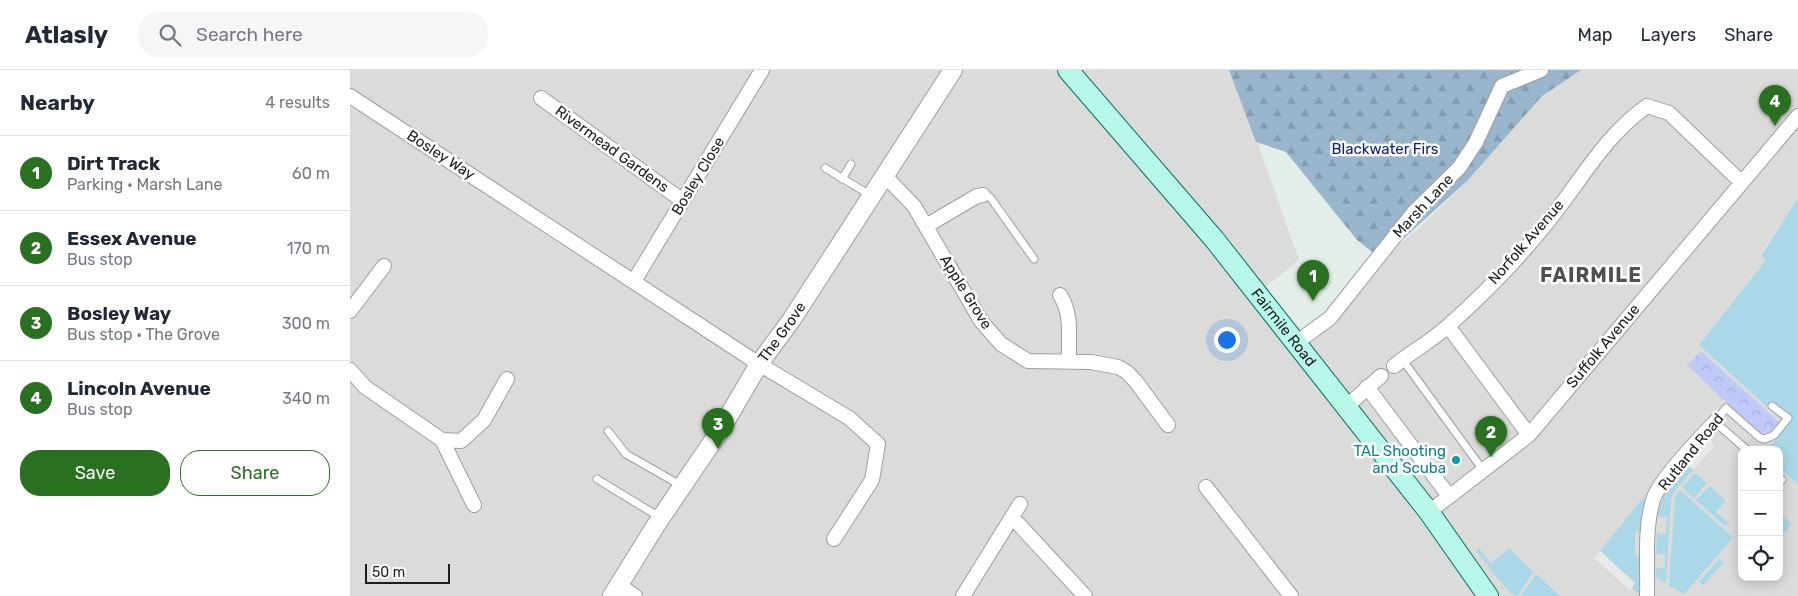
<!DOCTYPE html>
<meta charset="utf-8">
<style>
:root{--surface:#fff;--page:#f6f6f7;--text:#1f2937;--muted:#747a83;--line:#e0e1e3;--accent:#297020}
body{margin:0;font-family:Rubik,sans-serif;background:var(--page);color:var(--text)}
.controls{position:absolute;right:15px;bottom:15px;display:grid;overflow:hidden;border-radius:10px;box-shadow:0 2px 12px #0003}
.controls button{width:45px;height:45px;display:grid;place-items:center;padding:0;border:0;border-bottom:1px solid var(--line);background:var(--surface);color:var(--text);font:25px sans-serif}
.scale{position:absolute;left:15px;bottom:12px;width:85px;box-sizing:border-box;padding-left:5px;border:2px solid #1d1d1d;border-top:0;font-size:14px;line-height:18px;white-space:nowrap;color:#1d1d1d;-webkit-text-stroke:4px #fff;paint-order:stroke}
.you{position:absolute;left:876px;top:269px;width:18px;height:18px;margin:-12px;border:4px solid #fff;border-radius:50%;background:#1a73e8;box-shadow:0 0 0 8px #1a73e833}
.badge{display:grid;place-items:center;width:32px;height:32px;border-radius:50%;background:var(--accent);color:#fff;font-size:16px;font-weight:700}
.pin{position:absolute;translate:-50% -41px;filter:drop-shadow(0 1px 2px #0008)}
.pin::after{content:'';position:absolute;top:26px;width:18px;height:15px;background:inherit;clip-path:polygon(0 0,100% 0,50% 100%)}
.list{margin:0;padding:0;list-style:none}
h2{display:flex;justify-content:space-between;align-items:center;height:65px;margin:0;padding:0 20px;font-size:21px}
h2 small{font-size:16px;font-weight:400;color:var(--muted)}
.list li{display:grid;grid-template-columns:32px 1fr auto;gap:15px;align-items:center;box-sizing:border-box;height:75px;padding:0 20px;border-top:1px solid var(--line)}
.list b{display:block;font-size:19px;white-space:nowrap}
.list p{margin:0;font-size:16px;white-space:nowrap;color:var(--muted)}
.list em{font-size:16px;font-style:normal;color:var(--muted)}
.actions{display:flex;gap:10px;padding:15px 20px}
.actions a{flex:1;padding:11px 0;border:1px solid var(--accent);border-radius:20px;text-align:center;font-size:18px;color:var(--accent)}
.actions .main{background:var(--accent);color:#fff}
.icon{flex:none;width:28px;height:28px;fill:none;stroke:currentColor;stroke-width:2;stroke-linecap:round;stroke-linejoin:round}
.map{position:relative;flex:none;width:1448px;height:526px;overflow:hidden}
header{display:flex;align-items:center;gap:30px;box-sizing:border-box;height:70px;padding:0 25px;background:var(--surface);border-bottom:1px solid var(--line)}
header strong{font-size:24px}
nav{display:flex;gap:28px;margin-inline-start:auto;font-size:18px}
.search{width:350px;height:45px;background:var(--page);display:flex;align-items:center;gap:12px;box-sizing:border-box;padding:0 18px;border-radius:20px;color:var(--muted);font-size:19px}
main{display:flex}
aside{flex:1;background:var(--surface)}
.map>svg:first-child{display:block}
.residential{fill:#dbdbda}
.grass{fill:#aad8e8}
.forest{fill:url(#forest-firs)}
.park{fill:url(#park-crowns)}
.parking{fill:#e9e9e9}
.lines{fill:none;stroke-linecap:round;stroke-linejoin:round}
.service-casing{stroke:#9e9e9e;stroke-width:9}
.minor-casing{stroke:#9e9e9e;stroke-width:16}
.tertiary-casing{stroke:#9e9e9e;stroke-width:20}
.secondary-casing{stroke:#077262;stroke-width:22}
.service{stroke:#fff;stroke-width:7}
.minor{stroke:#fff;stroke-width:14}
.tertiary{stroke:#fff;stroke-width:18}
.secondary{stroke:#b8f8eb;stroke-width:20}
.culture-dot{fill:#0f9aa8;stroke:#fff;stroke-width:2}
.labels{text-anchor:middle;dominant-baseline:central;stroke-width:5;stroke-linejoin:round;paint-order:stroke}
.street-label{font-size:15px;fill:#1d1d1d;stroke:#fff}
.park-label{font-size:15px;fill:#0d207a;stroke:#fff}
.culture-label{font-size:15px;fill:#0d838f;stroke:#fff;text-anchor:end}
.district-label{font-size:20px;font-weight:bold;letter-spacing:1px;fill:#505050;stroke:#fff}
</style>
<header>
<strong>Atlasly</strong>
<div class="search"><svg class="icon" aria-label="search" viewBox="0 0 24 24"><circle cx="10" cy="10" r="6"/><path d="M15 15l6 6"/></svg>Search here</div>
<nav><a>Map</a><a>Layers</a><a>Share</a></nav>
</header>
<main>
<aside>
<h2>Nearby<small>4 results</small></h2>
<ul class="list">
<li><span class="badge">1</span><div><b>Dirt Track</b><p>Parking · Marsh Lane</p></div><em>60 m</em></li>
<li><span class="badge">2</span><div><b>Essex Avenue</b><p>Bus stop</p></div><em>170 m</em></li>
<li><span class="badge">3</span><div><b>Bosley Way</b><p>Bus stop · The Grove</p></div><em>300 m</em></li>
<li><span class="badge">4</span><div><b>Lincoln Avenue</b><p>Bus stop</p></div><em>340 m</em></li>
</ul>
<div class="actions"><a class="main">Save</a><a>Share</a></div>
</aside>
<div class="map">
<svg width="1448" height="526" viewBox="0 0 1448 526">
<defs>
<pattern id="forest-firs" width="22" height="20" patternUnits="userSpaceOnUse" patternTransform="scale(1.25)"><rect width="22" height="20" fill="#99b6cd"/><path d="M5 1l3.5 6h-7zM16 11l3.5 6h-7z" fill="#839cb0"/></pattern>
<pattern id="park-crowns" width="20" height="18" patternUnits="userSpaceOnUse" patternTransform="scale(1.25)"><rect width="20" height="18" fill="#c0caf8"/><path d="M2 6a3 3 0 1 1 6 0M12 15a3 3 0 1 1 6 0" fill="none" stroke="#a5add4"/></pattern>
</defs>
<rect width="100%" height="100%" fill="#e3eee8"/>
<path class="residential" d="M0,0H879L887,15L949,190L907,224L946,272L980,248L1017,200L1068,159L1118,110L1192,26L1226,0H1448V128L1411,185L1416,190L1349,275L1437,355L1418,380H1392V507H1429V397L1448,415V526H0Z"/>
<path class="grass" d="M1448,128V415L1429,397V380H1418L1437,355L1349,275L1416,190L1411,186Z
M1338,396L1343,399L1325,421L1321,429L1316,513L1306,507V498H1315V484H1306L1307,464H1316L1317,447H1308C1310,426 1320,412 1334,397Z
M1345,403L1357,413L1344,428L1332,417Z
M1360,416L1376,431L1366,442L1379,453L1375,456L1346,430Z
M1330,420L1383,468L1334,524L1319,516L1325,427Z
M1292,429L1297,432L1294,462H1285V486L1293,487L1289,525L1282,517L1285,513L1250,481Z
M1429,443L1442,454L1429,468Z
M1129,478L1141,494L1159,478L1183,502L1168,526H1164L1147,508L1126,480Z
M1369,489L1373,493L1353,515L1349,512Z
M1186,504L1210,526H1171Z"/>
<path class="forest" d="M879,0H1231L1192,26L1118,110L1031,189L1007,170L936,82L906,72Z"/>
<path class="park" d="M1351,281L1430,353C1423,361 1418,367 1407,362L1337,295Z"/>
<path class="parking" d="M1360,367L1364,377L1344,399L1335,395Z
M1250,481L1285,513L1280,520L1244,488Z"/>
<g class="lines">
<defs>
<path id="service" d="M475,98L522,126
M492,109L501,94
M633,125L640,127L684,189
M1052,289L1133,400
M258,361L276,384L332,416
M1397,380L1365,352L1376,338L1410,368L1415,369L1424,365L1438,348L1422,336
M1429,408L1432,410
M247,409L311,448"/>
<path id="minor" d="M0,26L409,294L499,348L528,374L522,410L484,469
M191,28L333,131
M535,106L564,136L631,251L651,274L678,291L741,292L768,297L777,302L787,313L818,355
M576,156L627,126L633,125
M284,211L412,0
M710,225C723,245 718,268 719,292
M0,241L34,196
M1098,256L1179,365
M946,273L980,248L1064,142L1109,98L1126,72L1152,16L1191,0
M1044,296C1061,282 1082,271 1099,255C1133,225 1167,190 1196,154C1229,114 1254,66 1297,36L1319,43L1391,112
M0,300L15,317L92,370L111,371L134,350L157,309
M1017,317L1099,426
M996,337L1031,306
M92,370L124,435
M856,417L941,526
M1079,442L1179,365L1448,46
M662,447L735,526
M269,515L285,526
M613,526L670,434
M1297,526C1298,495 1294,460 1303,430C1309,410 1349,369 1365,352"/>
<g id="tertiary">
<path id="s1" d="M262,526L306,455L371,359L409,294L442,249L603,0"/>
</g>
<g id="secondary">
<path id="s2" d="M718,0L864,169L1079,442L1138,526"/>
</g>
</defs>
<use href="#service" class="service-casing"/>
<use href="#minor" class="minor-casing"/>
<use href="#tertiary" class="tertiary-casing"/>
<use href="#secondary" class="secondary-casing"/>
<use href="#service" class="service"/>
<use href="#minor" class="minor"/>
<use href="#tertiary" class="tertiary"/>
<use href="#secondary" class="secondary"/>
</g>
<circle class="culture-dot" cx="1106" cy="390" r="5"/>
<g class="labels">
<g class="street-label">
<text transform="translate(262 79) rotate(36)">Rivermead Gardens</text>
<text transform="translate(91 85) rotate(33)">Bosley Way</text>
<text transform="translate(348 106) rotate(-59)">Bosley Close</text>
<text transform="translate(1073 136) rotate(-47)">Marsh Lane</text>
<text transform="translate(1176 172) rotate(-49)">Norfolk Avenue</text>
<text transform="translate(616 222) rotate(58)">Apple Grove</text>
<text stroke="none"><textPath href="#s2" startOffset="336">Fairmile Road</textPath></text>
<text stroke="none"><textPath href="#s1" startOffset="314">The Grove</textPath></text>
<text transform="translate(1253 276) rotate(-50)">Suffolk Avenue</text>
<text transform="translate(1341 382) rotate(-51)">Rutland Road</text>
</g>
<g class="park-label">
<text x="1035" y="79">Blackwater Firs</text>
</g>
<g class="culture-label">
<text x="1096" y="381">TAL Shooting<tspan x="1096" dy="17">and Scuba</tspan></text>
</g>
<g class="district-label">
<text x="1241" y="205">FAIRMILE</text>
</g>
</g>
</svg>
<div class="controls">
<button>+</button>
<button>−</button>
<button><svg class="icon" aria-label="locate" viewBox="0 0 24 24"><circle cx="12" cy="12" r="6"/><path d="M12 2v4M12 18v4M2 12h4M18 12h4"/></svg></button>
</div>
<div class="scale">50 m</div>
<div class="you"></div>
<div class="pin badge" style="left:963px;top:231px">1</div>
<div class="pin badge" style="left:1141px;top:387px">2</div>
<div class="pin badge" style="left:368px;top:379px">3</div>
<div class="pin badge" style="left:1425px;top:56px">4</div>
</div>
</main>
